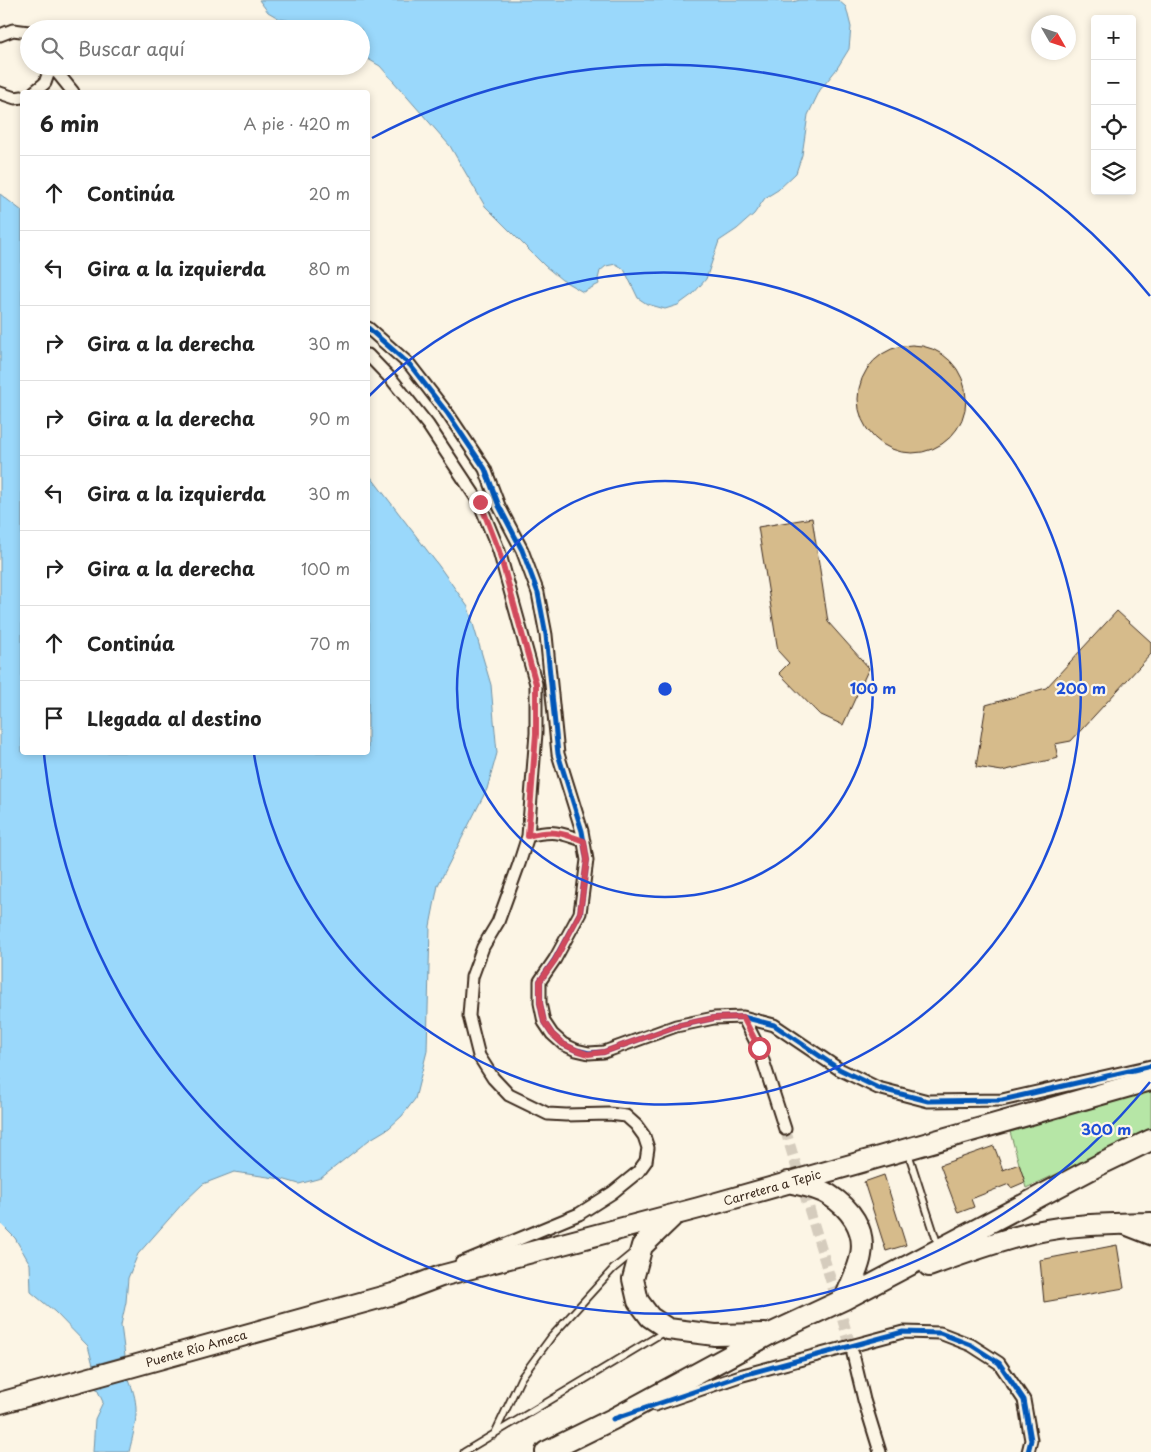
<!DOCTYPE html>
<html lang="es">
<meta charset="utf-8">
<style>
:root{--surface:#fff;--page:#f2f2f2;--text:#222;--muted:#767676;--line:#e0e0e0}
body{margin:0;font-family:"Playpen Sans",sans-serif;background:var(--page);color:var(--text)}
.controls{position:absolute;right:15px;top:15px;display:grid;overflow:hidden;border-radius:5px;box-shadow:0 2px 8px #0003}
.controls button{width:45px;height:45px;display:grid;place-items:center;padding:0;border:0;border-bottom:1px solid var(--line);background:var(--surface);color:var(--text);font:25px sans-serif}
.compass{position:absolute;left:1031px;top:15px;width:45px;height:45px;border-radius:50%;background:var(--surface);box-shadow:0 2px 8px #0003;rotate:129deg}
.stop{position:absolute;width:15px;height:15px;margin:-11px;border:4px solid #d1495b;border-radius:50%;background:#fff}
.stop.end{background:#d1495b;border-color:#fff;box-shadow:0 1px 5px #0008}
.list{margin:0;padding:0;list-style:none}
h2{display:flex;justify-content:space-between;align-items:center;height:65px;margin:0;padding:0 20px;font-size:21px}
h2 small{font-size:16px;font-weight:400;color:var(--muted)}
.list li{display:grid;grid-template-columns:32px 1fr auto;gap:15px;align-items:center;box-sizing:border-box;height:75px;padding:0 20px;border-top:1px solid var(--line)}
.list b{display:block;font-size:19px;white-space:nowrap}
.list em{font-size:16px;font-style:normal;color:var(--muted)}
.icon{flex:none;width:28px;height:28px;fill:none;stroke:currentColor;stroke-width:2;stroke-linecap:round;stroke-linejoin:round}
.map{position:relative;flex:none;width:1151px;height:1452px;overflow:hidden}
.search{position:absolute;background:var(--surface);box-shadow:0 2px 8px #0003;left:20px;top:20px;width:350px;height:55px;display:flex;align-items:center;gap:12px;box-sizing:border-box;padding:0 18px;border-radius:28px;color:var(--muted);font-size:19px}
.panel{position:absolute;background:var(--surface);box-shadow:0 2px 8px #0003;left:20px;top:90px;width:350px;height:665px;border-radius:5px}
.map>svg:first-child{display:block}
.green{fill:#b6e6a6;stroke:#788862}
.water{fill:#9ad8fb;stroke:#7492a3}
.building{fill:#d6bb8b;stroke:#3b2a1e}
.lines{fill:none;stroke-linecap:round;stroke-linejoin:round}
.street-tunnel{stroke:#d5ccbd;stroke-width:11;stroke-dasharray:11 5.5;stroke-linecap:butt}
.lane-casing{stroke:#3b2a1e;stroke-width:9}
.street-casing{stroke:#3b2a1e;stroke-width:15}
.highway-casing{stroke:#3b2a1e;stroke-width:24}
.lane{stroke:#fcf5e5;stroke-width:5.5}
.street{stroke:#fcf5e5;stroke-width:11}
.highway{stroke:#fcf5e5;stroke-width:20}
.cycleway-casing{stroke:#fcf5e5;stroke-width:8}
.cycleway{stroke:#0057b8;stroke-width:5}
.route{stroke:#d1495b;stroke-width:6}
.ring{fill:none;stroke:#1d4ed8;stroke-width:2.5}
.labels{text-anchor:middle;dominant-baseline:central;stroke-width:4.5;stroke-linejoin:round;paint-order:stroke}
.street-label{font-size:12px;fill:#3b2a1e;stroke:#fcf5e5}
.centre{fill:#1d4ed8;stroke:#fcf5e5;stroke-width:2.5}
.ring-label{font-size:15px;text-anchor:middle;font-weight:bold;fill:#1d4ed8;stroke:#fcf5e5;stroke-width:4.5;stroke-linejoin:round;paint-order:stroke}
</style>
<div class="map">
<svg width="1151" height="1452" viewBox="0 0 1151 1452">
<rect width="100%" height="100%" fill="#fcf5e5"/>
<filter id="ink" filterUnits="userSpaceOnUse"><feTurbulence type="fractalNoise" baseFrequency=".02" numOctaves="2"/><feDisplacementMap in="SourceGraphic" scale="10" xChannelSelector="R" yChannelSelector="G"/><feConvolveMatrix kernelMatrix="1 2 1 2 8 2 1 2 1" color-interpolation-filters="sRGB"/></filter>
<g filter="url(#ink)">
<path class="green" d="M1151,1088V1131L1026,1188L1010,1132Z"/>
<path class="water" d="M259,0H775L783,2H792L800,0H838L846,7L851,27L849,49L836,70L820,90L808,115L802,155L796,173L778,190L765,198L754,214L737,229L719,241L706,279L693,294L678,305L665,309L647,304L638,298L624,269L616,264L606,266L600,271L598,279L599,284L583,292L562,280L545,266L485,206L450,146L380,66L361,55V29H316L298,22L280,19L268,12Z
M0,194L22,211V752H368V473L439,566L468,607L491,685L494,720L497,753L487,789L438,885L430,926L427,1051L415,1099L402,1116L389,1128L369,1140L321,1178L299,1184L282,1179L234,1172L203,1184L183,1203L138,1254L128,1278L126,1302L121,1325L125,1356L93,1365L88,1346L55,1312L31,1292L30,1264L15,1238L0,1223Z
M128,1378C141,1406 136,1423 129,1452H93L95,1419L103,1402L96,1387Z"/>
<path class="building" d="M858 399a54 54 0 1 1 108 0a54 54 0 1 1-108 0Z
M812,518L828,622L869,668L843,725L819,714L779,673L789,663L778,651L758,527Z
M1117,611L1151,642V654L1071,741L1055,744L1058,758L1002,771L976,767L986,705L1046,688Z
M994,1146L1003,1170L1019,1164L1025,1182L1011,1188L1009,1184L971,1199L974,1207L958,1213L940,1165Z
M884,1175L906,1245L886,1251L864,1182Z
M1117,1245L1124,1288L1044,1302L1040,1260Z"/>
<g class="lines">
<path class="street-tunnel" d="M785,1129L853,1354"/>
<defs>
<path id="lane" d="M908,1152L938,1245
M494,1435L521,1378L552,1336L613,1269L635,1251
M464,1452L664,1332"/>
<path id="street" d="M0,35L13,30L29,32
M52,66L73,92
M34,92L45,83L51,66
M0,93L15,98L22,97
M368,328L410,365L448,414L485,469L499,506L522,550L538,593L546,635L558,754L582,831L587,860L580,913L555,959L540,981V1003L544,1022L552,1034L563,1044L576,1050L589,1053L604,1052L676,1026L714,1018L743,1017L774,1025L839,1069L878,1088L928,1101L1002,1100L1151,1066
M368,355L393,381L428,425L479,502L499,551L536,684V733L528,836L519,864L498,922L483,947L472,977L469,1016L479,1056L493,1078L509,1095L548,1114L566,1115L609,1114L626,1116L636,1125L644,1136L648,1148L646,1161L638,1172L612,1193L579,1214L461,1263
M528,836C552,830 560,832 584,841
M743,1017L759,1048L785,1129
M1123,1228L1151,1239
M853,1354L864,1400L880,1452
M655,1405L743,1375L903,1332L940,1333L971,1345L999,1363L1024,1400L1031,1440L1028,1452"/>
<path id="highway" d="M788,1182C801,1185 817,1187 829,1195C850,1208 866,1229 861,1255C859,1269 850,1285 845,1299
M672,1217L642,1246L633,1279L638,1301L650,1317L668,1329L715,1335L765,1334
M929,1266C964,1253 1000,1240 1036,1232C1073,1224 1113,1224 1151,1223
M0,1403L393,1294L441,1276L699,1208L1151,1080
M546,1452L613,1419L770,1334L845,1299L1099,1165L1151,1140"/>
</defs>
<use href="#lane" class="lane-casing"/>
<use href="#street" class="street-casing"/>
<use href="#highway" class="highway-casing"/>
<use href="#lane" class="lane"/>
<use href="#street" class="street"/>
<use href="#highway" class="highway"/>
<defs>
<path id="cycleway" d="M368,328L410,365L448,414L485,469L499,506L522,550L538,593L546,635L558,754L582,831L587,860L580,913L555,959L540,981V1003L544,1022L552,1034L563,1044L576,1050L589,1053L604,1052L676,1026L714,1018L743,1017L774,1025L839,1069L878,1088L928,1101L1002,1100L1151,1066
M613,1419L743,1375L903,1332L940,1333L971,1345L999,1363L1024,1400L1031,1440L1028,1452"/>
</defs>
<use href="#cycleway" class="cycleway-casing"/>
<use href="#cycleway" class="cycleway"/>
</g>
</g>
<g class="lines" filter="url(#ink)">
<path class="route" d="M480,502L499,551L536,684V734L528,836C552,830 560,832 584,841L587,860L580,913L555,960L540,981V1003L544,1022L552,1034L563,1044L576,1050L588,1054L604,1052L676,1026L714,1018L743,1017L759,1048"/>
</g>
<g class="ring">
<circle cx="665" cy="689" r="208"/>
<path d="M368 397A416 416 0 1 1 254 754"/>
<path d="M1150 1082A624 624 0 0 1 44 754M372 138A624 624 0 0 1 1150 296"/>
</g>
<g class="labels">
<g class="street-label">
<text transform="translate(772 1187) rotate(-16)">Carretera a Tepic</text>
<text transform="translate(196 1348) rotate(-16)">Puente Río Ameca</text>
</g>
</g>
<circle cx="665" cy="689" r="8" class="centre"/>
<g class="ring-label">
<text x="873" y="694">100 m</text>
<text x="1081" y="694">200 m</text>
<text x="1106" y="1135">300 m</text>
</g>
</svg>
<div class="controls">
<button>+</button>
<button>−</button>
<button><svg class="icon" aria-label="locate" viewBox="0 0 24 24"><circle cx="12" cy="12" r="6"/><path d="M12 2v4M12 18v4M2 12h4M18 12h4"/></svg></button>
<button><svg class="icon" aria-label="layers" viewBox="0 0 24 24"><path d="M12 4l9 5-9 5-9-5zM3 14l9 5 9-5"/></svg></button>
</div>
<svg class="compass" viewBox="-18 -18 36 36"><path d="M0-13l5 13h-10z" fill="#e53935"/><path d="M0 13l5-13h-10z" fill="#767676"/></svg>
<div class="stop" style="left:759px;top:1048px"></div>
<div class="stop end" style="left:480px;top:502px"></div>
<div class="search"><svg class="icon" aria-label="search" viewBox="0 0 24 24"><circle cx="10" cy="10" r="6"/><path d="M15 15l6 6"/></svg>Buscar aquí</div>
<section class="panel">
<h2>6 min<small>A pie · 420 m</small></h2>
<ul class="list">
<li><svg class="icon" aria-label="ahead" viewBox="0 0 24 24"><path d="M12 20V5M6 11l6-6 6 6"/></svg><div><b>Continúa</b></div><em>20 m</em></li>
<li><svg class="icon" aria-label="left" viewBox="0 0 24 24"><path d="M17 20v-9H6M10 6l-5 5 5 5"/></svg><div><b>Gira a la izquierda</b></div><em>80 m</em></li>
<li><svg class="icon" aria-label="right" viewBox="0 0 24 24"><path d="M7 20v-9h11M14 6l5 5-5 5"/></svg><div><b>Gira a la derecha</b></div><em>30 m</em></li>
<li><svg class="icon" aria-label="right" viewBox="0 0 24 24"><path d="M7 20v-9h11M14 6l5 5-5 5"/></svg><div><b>Gira a la derecha</b></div><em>90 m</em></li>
<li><svg class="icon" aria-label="left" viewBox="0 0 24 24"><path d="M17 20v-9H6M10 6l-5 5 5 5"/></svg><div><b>Gira a la izquierda</b></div><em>30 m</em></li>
<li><svg class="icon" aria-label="right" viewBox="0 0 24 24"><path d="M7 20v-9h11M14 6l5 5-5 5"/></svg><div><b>Gira a la derecha</b></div><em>100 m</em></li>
<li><svg class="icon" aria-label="ahead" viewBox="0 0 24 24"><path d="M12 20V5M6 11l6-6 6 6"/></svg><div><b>Continúa</b></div><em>70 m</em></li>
<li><svg class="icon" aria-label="arrive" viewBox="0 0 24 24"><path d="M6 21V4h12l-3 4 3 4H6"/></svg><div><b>Llegada al destino</b></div></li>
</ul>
</section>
</div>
